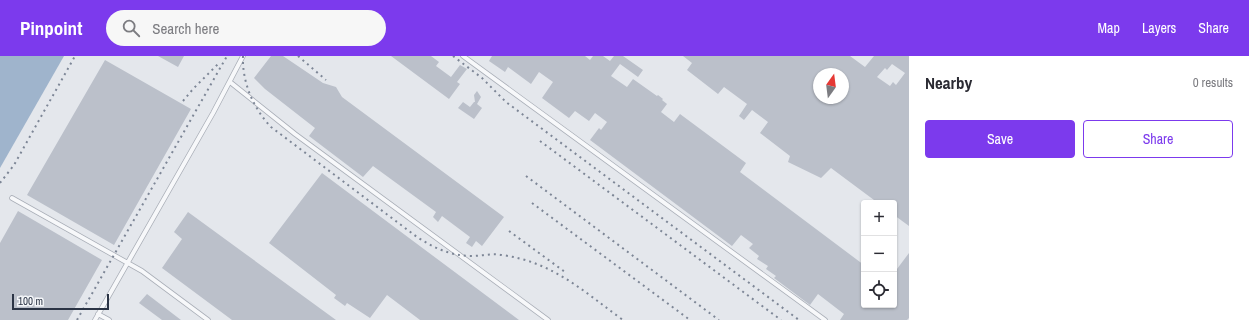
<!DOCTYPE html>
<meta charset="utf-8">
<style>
:root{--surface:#fff;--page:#f7f7f7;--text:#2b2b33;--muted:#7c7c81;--line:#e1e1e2;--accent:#7c3aed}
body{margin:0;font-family:"Archivo Narrow",sans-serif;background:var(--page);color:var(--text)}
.controls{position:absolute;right:12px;bottom:12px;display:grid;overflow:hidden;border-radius:4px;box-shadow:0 1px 3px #0004}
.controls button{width:36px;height:36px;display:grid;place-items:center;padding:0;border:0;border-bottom:1px solid var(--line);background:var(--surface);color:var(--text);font:20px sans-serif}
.compass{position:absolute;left:813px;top:12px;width:36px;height:36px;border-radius:50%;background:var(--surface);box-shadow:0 1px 3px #0004;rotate:14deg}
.scale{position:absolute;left:12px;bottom:10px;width:97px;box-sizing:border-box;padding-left:4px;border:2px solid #2b3445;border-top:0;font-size:11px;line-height:14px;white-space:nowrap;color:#2b3445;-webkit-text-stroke:3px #f4f6f9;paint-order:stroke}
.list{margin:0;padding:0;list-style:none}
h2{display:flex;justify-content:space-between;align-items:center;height:52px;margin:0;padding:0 16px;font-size:17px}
h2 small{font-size:13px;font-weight:400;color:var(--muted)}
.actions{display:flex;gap:8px;padding:12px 16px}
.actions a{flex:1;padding:9px 0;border:1px solid var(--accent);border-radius:4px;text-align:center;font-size:14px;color:var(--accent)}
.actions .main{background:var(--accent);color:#fff}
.icon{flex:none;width:22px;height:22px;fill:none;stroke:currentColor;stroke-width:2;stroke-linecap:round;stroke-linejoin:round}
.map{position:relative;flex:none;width:909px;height:264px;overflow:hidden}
header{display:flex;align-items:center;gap:24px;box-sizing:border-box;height:56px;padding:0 20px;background:var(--accent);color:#fff}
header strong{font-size:19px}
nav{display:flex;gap:22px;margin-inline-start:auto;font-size:14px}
.search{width:280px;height:36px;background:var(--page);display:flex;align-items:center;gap:10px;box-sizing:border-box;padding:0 14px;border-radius:22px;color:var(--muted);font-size:15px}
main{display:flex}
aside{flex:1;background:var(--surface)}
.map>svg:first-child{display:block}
.water{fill:#9fb4cc}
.building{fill:#bbc0ca;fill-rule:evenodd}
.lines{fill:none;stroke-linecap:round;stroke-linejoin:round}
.lane-casing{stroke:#a9aeb7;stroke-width:5.5}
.lane{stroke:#f7f8fa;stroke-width:4}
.rail{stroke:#7d8696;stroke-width:2;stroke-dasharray:2 4;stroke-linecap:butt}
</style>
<header>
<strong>Pinpoint</strong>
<div class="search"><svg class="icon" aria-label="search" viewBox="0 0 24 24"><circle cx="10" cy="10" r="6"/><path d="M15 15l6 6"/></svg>Search here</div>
<nav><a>Map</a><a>Layers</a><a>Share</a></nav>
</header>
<main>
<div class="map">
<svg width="909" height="264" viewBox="0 0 909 264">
<rect width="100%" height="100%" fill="#e4e7ec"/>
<path class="water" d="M0,0H64L0,112Z"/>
<path class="building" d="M158,0H184L178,11Z
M271,0H283L323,27L336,31L342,41L504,161L482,190L476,185L472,191L466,187L470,181L442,160L438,166L433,161L436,156L373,110L363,121L309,80L315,72L265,33L254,22Z
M391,0H431L439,6L436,10L451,21L460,9L467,13L457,26L460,28L449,43Z
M492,0H585L590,4L593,0H603L610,5L614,0H623L643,14L638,21L620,8L611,20L627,31L633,23L657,40L658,39L663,43L662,44L667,48L661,56L674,66L680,58L746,107L740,116L864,209V249H894V217L909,197V262L907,264H840L844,258L818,238L810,249L774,222L776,220L766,213L768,210L757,203L759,200L749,192L753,188L741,179L732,190L590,84L599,72L601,74L607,66L595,57L589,65L575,55L569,62L542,42L553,26L539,16L531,28L508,11L505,16L489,5Z
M683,0H850L865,11L874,0H909V170L894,159V147H878L831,112L821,122L788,106L790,100L760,77L768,66L752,54L744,64L739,60L747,48L724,31L718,38L687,14L692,7ZM892,8L905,17L896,29L893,26L890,30L877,21L885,12L887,14ZM819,18H843V42H819Z
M105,4L191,53L114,189L27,139Z
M477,35L481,41L477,48L482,52L474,63L458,52L463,46L470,51L474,46H475L474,39Z
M322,117L519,264H420L387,239L370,262L347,247L345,250L334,242L336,239L269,187Z
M18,155L102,204L68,264H0V187Z
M188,156L336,264H232L162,212L182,183L174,176Z
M147,238L181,264H162L139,247Z"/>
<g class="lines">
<defs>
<path id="lane" d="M463,0L825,264
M230,26L295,78L548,264
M12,142L142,215L208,264
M98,258L109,264
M95,264L213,57L243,0"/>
</defs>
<use href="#lane" class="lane-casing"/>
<use href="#lane" class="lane"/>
<path class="rail" d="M243,0C242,26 253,52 271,71L417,181C434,192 451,200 472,200C482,200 492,197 502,199C553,206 583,235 623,264
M298,0L326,24
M453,0L482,22L506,46L799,264
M183,45L193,33L220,6
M540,85L781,264
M526,120L719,264
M0,127L14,109L75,0
M532,147L690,264
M509,175L565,216
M77,264L227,0"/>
</g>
</svg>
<div class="controls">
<button>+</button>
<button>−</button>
<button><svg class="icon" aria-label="locate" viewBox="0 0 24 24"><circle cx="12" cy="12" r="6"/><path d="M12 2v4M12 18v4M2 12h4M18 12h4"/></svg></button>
</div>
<svg class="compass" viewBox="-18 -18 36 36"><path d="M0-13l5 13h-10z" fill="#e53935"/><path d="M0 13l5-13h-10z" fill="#7c7c81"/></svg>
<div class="scale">100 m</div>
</div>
<aside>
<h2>Nearby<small>0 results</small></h2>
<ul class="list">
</ul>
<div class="actions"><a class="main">Save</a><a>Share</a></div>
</aside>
</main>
